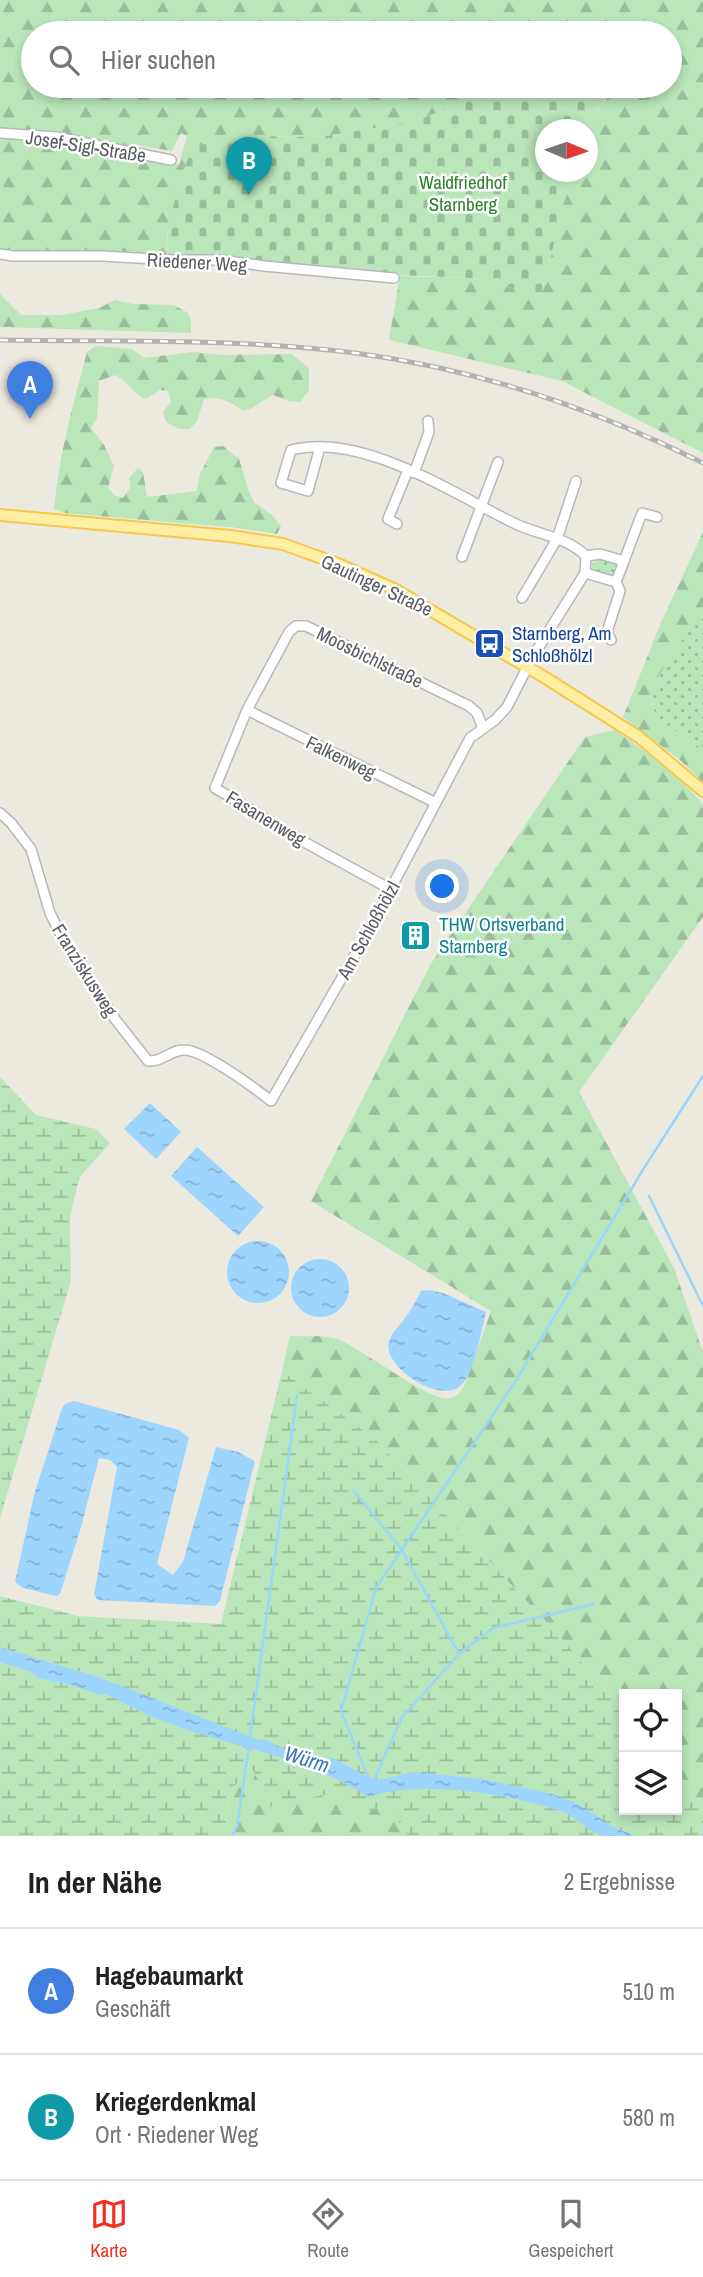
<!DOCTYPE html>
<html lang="de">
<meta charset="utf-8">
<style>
:root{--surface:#fff;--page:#f2f2f2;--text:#202124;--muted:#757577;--line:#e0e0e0;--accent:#f13021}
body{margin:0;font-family:"Archivo Narrow",sans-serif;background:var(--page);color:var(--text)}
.controls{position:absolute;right:21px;bottom:21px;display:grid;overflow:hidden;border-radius:0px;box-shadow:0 4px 10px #0003}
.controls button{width:63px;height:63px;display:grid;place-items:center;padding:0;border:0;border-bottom:2px solid var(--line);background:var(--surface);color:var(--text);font:35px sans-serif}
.compass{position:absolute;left:535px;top:119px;width:63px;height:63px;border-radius:50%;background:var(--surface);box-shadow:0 4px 10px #0003;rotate:92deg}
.you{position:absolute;left:443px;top:887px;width:24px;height:24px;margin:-18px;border:5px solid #fff;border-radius:50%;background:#1a73e8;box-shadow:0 0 0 10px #1a73e833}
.badge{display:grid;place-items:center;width:46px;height:46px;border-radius:50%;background:var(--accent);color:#fff;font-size:23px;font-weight:700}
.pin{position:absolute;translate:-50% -58px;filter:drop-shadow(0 2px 4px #0008)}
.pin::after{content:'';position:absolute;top:37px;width:24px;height:21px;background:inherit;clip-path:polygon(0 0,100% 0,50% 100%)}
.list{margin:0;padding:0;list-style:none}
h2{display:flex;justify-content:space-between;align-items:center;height:91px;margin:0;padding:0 28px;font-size:30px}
h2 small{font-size:23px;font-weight:400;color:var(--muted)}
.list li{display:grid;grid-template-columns:46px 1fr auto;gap:21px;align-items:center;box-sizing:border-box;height:126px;padding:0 28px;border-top:2px solid var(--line)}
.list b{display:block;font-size:26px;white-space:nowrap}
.list p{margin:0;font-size:23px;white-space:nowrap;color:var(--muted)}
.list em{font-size:23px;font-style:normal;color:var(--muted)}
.icon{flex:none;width:38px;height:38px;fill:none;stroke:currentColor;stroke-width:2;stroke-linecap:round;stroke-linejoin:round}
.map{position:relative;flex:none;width:703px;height:1836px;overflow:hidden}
.search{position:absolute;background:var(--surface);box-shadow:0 4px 10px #0003;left:21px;right:21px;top:21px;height:77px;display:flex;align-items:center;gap:18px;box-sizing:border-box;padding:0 24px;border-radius:38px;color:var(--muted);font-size:26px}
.sheet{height:343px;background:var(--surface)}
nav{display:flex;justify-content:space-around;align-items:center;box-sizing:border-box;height:98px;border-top:2px solid var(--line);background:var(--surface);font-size:19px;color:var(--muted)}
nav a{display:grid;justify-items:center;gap:4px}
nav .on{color:var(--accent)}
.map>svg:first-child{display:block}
.grass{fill:url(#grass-dots)}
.forest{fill:url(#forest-firs);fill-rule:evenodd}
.wetland{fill:url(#wetland-marsh)}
.cemetery{fill:url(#cemetery-stones)}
.water{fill:url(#water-ripples)}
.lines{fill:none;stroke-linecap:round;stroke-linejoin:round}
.stream{stroke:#9dd5ff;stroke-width:2.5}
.minor-casing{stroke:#b5b8bd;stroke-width:12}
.major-casing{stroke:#f7c74d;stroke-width:14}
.minor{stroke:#fff;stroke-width:9}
.major{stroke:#ffefa2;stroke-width:10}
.rail-casing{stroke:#b1b2b2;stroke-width:5}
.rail{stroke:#fff;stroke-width:2.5;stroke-dasharray:8;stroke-linecap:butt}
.labels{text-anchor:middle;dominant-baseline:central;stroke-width:5;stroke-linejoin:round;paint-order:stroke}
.street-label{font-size:19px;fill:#585c61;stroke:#fff}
.park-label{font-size:19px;fill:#2f8232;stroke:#fff}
.transit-label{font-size:19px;fill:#164399;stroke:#fff;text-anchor:start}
.culture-label{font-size:19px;fill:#0d838f;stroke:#fff;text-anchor:start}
.water-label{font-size:21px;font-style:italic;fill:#3775b5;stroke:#fff}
</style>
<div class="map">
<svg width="703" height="1836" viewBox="0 0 703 1836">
<defs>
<pattern id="grass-dots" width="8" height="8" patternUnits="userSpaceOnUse" patternTransform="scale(1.75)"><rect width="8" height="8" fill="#bae6ba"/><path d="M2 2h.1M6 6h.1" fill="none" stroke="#9abe9b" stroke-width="1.8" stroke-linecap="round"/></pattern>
<pattern id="forest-firs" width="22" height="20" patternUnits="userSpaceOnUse" patternTransform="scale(1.75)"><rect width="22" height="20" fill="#bae6ba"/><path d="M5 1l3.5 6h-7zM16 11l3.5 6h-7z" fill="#9abe9b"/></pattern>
<pattern id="wetland-marsh" width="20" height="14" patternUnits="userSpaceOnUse" patternTransform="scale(1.75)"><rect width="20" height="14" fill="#bae6ba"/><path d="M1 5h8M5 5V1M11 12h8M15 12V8" fill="none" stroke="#9abe9b"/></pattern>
<pattern id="cemetery-stones" width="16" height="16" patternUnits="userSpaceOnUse" patternTransform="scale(1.75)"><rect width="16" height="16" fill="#bae6ba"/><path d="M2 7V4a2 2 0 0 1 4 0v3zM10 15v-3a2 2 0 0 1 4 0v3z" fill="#9abe9b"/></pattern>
<pattern id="water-ripples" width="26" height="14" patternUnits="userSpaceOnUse" patternTransform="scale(1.75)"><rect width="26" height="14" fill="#9dd5ff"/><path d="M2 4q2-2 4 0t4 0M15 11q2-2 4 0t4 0" fill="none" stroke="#83b0d2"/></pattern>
</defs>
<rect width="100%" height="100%" fill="#ece9df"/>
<path class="grass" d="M599,558L613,562L616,566L613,576L598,575L592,570V564Z
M703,613V751C689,737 667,730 656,714C640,689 688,632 703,613Z"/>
<path class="forest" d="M0,0H703V453L562,381L389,340L400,276L471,278L541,295L572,172H588V130L583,129L607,98L590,86H670V33H33V86H502L417,121L320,137L249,136L184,168L167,236L166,255L102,251L14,253L0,251ZM181,133L187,136L179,165L171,160L133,152L137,145L172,151Z
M0,294L21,315H62L99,308L115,300L133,304L174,305L188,313L191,321V333L0,327Z
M96,346L132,349L144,358L192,352L223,355L291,354L309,368V390L300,402L289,401L273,395C262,400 254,409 243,411C230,401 220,396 204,399L197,421L189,429H179L166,422L163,412L171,402L168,391L160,390L146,399C130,392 130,382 115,375L99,381L97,418L91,428L104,445L114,466L108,488L114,495L123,498L130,488L129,478L138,468L143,472L147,497L197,491L200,474L214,447L223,446L239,459L249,492L255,503L272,515L281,526L277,534L238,528L65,513L54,509C59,455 73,404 87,352Z
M703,532V613L675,650L659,676L652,703L655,713L666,725L693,741L703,751V782L681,761L623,717L660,625Z
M615,730L671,770L703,804V917L579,1092L674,1268L703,1352V1810L677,1778V1694H624V1714L563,1640L376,1440L282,1371L290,1336C304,1337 321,1335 334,1338C361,1346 427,1402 450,1398C458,1397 462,1390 465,1384L491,1311L311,1201L430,965L585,737Z
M251,1763L271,1807L328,1793L359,1812L387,1807L404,1828L407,1836H225L228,1796Z"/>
<path class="wetland" d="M0,1077L36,1115L96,1129L110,1143L79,1178L70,1217L71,1281L0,1518Z
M282,1371L376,1440L563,1640L624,1714V1810H677V1778L703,1810V1836H407L404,1828L387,1807L359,1812L328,1794L271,1807L250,1764L228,1796L225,1836H0V1596L78,1616L221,1624Z"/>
<path class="cemetery" d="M502,86H590L607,97L583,129L546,130V172H572L541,295L471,278L394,275L222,257L166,255C168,218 179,180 193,146L249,136L320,137L416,121Z"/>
<path class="water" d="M150,1103L181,1132L156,1159L124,1129Z
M197,1147L264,1207L238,1236L171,1176Z
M227 1272a31 31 0 1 1 62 0a31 31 0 1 1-62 0Z
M291 1288a29 29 0 1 1 58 0a29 29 0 1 1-58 0Z
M430,1290L443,1293L486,1312C482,1329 473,1378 459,1387C437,1403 381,1365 389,1341C391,1333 400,1326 404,1319C411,1311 416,1301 421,1291Z
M74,1401L179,1430L189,1438L157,1564L173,1575L183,1562L216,1447L238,1452L255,1461L220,1601L215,1606L98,1600L94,1595L117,1467L110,1460L99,1458L81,1527L60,1594L56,1596L23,1588L15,1582L34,1495L62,1408L65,1404Z
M0,1647L101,1678L256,1739L267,1740L278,1746L305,1755L335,1759L368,1777L379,1780L413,1772L483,1779L552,1794L579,1804L613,1827L636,1836C626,1836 614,1836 604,1836C588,1833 577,1817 563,1812C509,1794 423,1779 368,1797C305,1756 229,1747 160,1720C141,1713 124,1703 106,1694L101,1695L68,1684L38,1678L31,1672L0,1662Z"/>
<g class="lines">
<path class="stream" d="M649,1196L703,1306
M354,1491L402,1550L459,1654
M250,1737L297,1396
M369,1779L341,1711L376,1588L515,1382L644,1168L703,1076
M374,1780L402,1717L459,1654L493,1628L594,1604
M232,1836L237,1826L249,1747
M702,1836L703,1834"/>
<defs>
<path id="minor" d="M0,133L56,137L171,160
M0,254L13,256H102L172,260H221L264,266L394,278
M414,473L429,432L428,421
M397,524L388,519L408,470
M462,557L498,462
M624,561L642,513L657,517
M585,573L616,582L624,561L600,554L586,556
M522,598L557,539L576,481
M611,640L607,632L620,591L616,582
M247,710L436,803
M0,813L11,823L31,849L50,913L61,935L115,1019L148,1061C162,1062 169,1051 183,1050C201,1048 256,1089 271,1101L367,934L470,738L495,720L507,707L532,658L585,573L586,556C568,538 541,535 518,525C456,496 363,431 291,450L281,483L308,491L320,447
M390,889L306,843L215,788L247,710L289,632L296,626H306L469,706L477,713L483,728"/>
<path id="major" d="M0,515L230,536L283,544L338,564L396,590L544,677L639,737L703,791"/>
</defs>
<use href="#minor" class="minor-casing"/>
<use href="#major" class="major-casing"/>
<use href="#minor" class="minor"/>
<use href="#major" class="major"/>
<defs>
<path id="rail" d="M0,340C118,342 238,338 355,353C477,369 593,408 703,463"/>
</defs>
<use href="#rail" class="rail-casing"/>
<use href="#rail" class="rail"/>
</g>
<defs>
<symbol id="bus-square" viewBox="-11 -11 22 22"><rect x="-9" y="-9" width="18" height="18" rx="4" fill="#1a4fb4" stroke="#fff"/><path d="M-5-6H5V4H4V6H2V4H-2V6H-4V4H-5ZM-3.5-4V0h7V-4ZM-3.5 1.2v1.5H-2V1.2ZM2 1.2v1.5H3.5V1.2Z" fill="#fff"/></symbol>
<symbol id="building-square" viewBox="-11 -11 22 22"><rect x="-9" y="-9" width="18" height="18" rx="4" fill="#0f9aa8" stroke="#fff"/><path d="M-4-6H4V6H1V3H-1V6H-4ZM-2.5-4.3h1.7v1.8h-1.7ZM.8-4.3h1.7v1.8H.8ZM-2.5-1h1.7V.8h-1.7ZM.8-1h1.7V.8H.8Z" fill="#fff"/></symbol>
</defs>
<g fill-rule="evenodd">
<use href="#bus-square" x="472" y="626" width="35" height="35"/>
<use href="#building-square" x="398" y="918" width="35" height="35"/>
</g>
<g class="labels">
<g class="street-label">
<text transform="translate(86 146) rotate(9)">Josef-Sigl-Straße</text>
<text transform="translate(197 262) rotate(3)">Riedener Weg</text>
<text transform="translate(377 585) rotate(25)">Gautinger Straße</text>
<text transform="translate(370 657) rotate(26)">Moosbichlstraße</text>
<text transform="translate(341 757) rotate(26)">Falkenweg</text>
<text transform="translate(266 818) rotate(31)">Fasanenweg</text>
<text transform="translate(368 930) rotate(-61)">Am Schloßhölzl</text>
<text transform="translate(85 970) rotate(58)">Franziskusweg</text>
</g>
<g class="park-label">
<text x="463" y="182">Waldfriedhof<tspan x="463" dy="22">Starnberg</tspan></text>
</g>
<g class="transit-label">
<text x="512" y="633">Starnberg, Am<tspan x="512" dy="22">Schloßhölzl</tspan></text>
</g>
<g class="culture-label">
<text x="439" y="924">THW Ortsverband<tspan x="439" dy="22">Starnberg</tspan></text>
</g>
<g class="water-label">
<text transform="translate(307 1759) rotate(17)">Würm</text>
</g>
</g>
</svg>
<div class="controls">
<button><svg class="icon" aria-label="locate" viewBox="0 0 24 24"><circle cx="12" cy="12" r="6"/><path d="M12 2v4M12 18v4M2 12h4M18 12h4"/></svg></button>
<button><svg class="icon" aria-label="layers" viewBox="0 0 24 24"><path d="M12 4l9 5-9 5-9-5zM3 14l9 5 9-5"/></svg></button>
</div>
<svg class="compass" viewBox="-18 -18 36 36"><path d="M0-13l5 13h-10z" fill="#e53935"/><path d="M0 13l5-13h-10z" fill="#757577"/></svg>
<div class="you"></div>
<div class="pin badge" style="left:30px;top:419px;background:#3f7fe0">A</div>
<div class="pin badge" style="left:249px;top:195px;background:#0f9aa8">B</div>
<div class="search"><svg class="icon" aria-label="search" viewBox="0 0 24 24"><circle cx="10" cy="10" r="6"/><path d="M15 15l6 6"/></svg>Hier suchen</div>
</div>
<section class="sheet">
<h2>In der Nähe<small>2 Ergebnisse</small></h2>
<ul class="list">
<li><span class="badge" style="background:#3f7fe0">A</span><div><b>Hagebaumarkt</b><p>Geschäft</p></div><em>510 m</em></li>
<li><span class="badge" style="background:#0f9aa8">B</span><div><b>Kriegerdenkmal</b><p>Ort · Riedener Weg</p></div><em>580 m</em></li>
</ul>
</section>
<nav>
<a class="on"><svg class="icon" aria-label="map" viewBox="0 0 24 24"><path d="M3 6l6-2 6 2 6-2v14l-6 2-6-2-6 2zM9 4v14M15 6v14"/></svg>Karte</a>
<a><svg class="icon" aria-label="directions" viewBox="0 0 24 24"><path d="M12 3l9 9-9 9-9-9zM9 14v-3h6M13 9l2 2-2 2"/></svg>Route</a>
<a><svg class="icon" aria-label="saved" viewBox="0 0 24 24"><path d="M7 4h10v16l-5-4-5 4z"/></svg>Gespeichert</a>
</nav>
